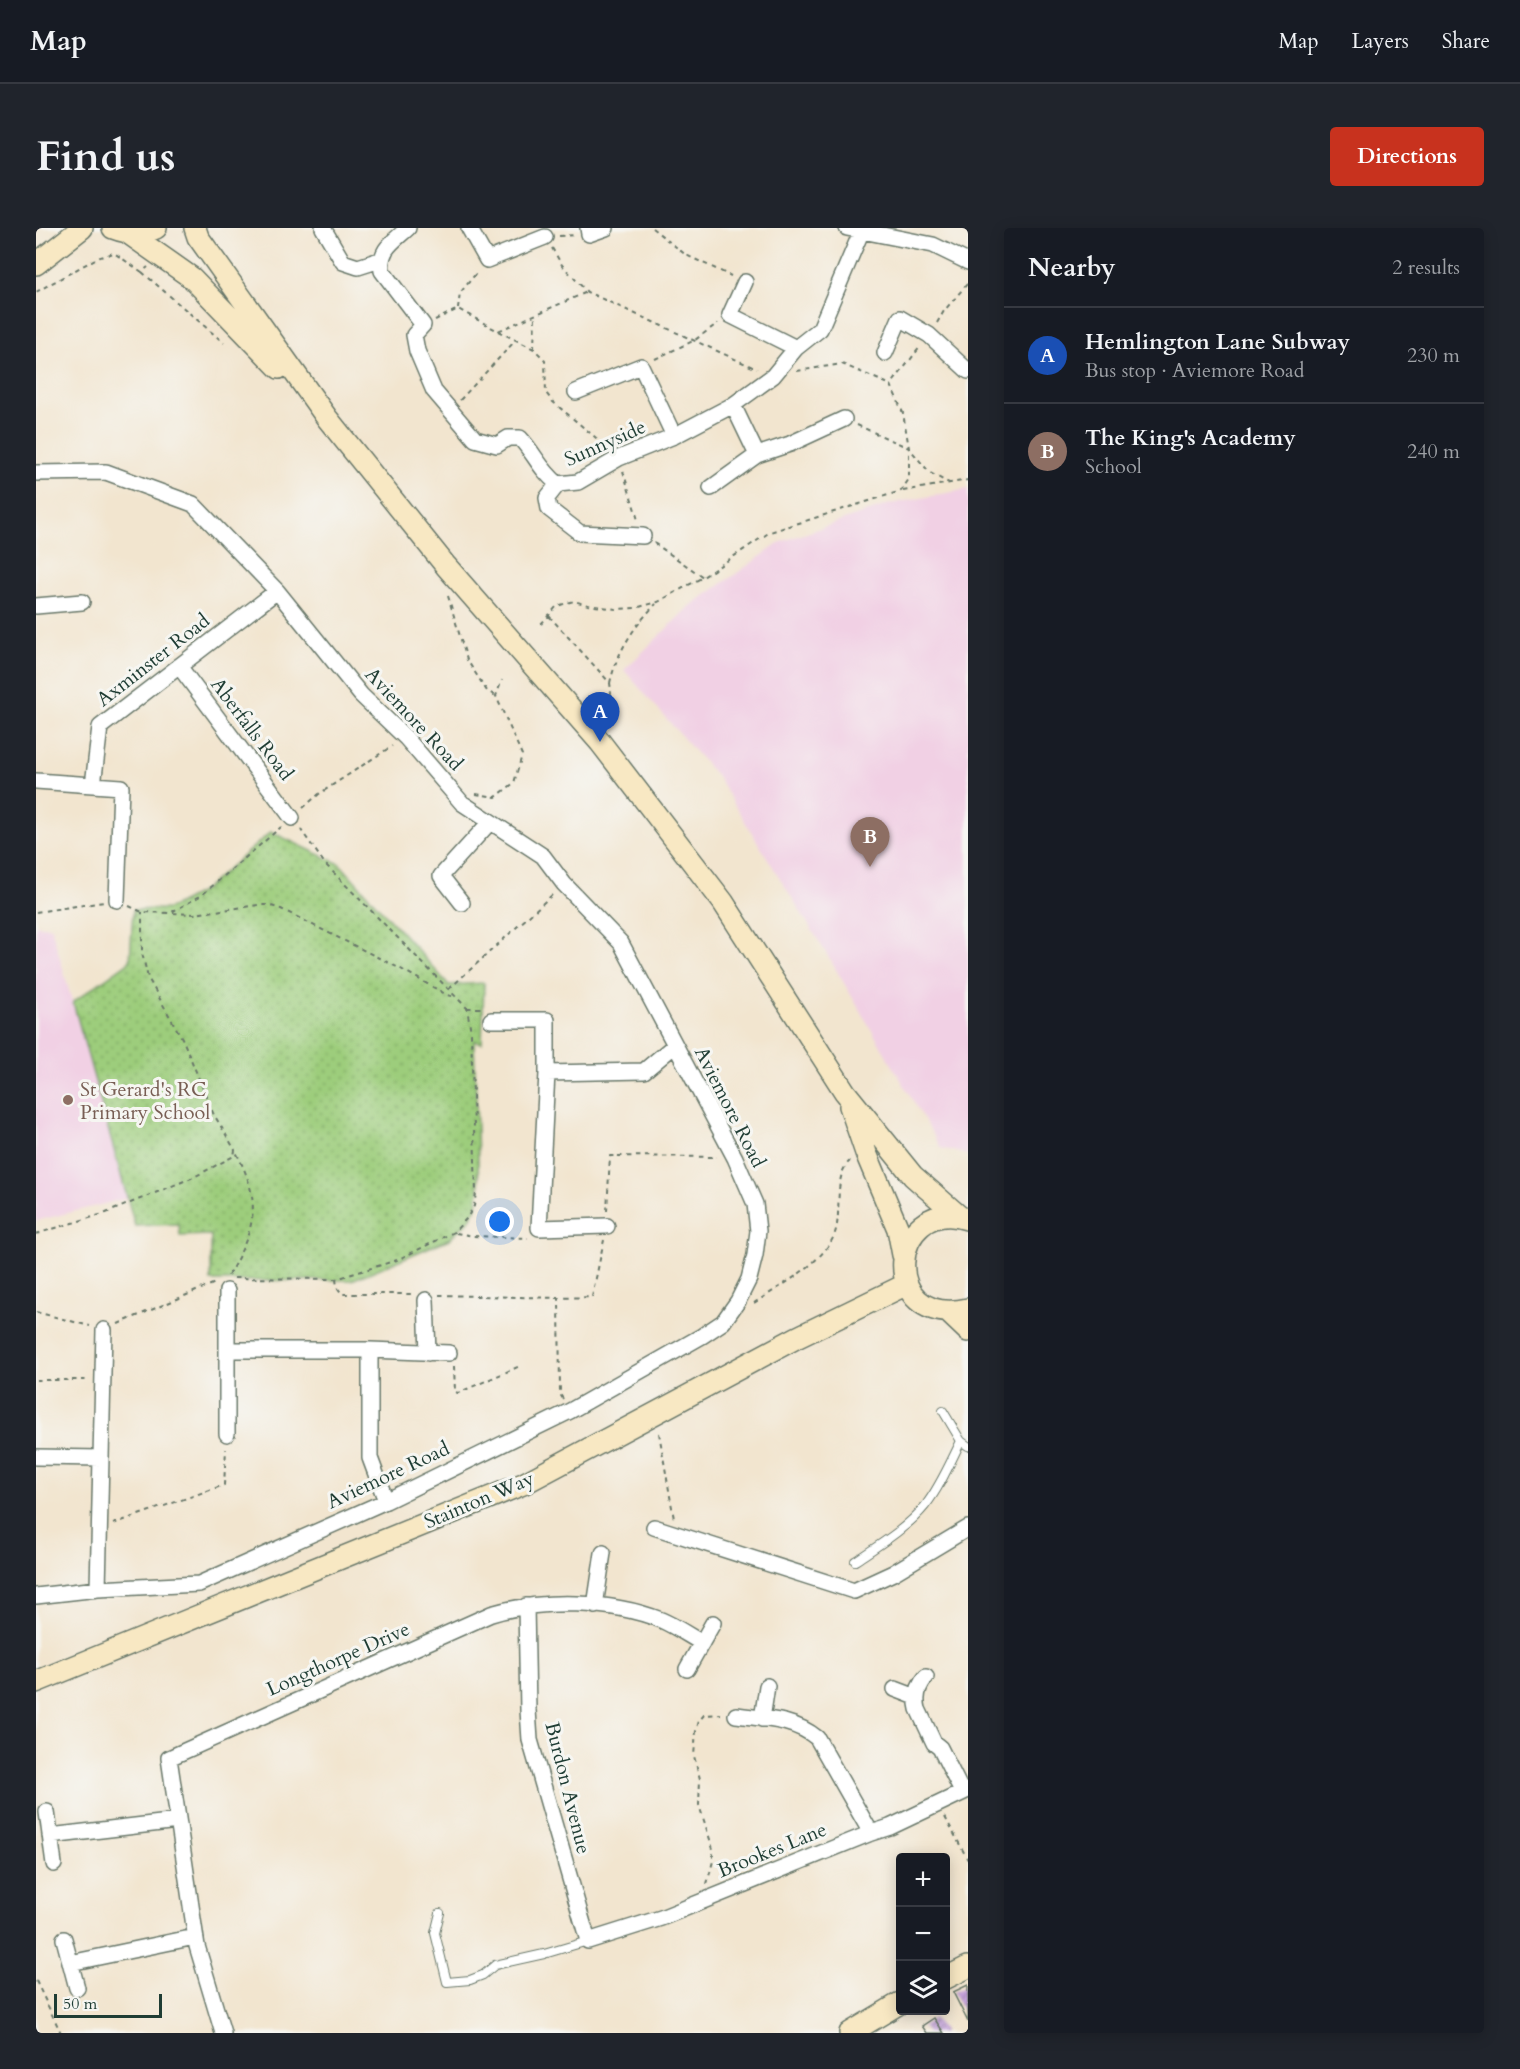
<!DOCTYPE html>
<meta charset="utf-8">
<style>
:root{--surface:#171b24;--page:#20242c;--text:#f1f3f6;--muted:#9ea1a6;--line:#363941;--accent:#c8321e}
body{margin:0;font-family:Cardo,serif;background:var(--page);color:var(--text)}
.controls{position:absolute;right:18px;bottom:18px;display:grid;overflow:hidden;border-radius:6px;box-shadow:0 3px 15px #0003}
.controls button{width:54px;height:54px;display:grid;place-items:center;padding:0;border:0;border-bottom:2px solid var(--line);background:var(--surface);color:var(--text);font:30px sans-serif}
.scale{position:absolute;left:18px;bottom:15px;width:108px;box-sizing:border-box;padding-left:6px;border:3px solid #1f3d34;border-top:0;font-size:16px;line-height:21px;white-space:nowrap;color:#1f3d34;-webkit-text-stroke:4px #f6f6f2;paint-order:stroke}
.you{position:absolute;left:464px;top:994px;width:21px;height:21px;margin:-15px;border:4px solid #fff;border-radius:50%;background:#1a73e8;box-shadow:0 0 0 9px #1a73e833}
.badge{display:grid;place-items:center;width:39px;height:39px;border-radius:50%;background:var(--accent);color:#fff;font-size:20px;font-weight:700}
.pin{position:absolute;translate:-50% -50px;filter:drop-shadow(0 2px 3px #0008)}
.pin::after{content:'';position:absolute;top:32px;width:21px;height:18px;background:inherit;clip-path:polygon(0 0,100% 0,50% 100%)}
.list{margin:0;padding:0;list-style:none}
h2{display:flex;justify-content:space-between;align-items:center;height:78px;margin:0;padding:0 24px;font-size:26px}
h2 small{font-size:20px;font-weight:400;color:var(--muted)}
.list li{display:grid;grid-template-columns:39px 1fr auto;gap:18px;align-items:center;box-sizing:border-box;height:96px;padding:0 24px;border-top:2px solid var(--line)}
.list b{display:block;font-size:22px;white-space:nowrap}
.list p{margin:0;font-size:20px;white-space:nowrap;color:var(--muted)}
.list em{font-size:20px;font-style:normal;color:var(--muted)}
.icon{flex:none;width:33px;height:33px;fill:none;stroke:currentColor;stroke-width:2;stroke-linecap:round;stroke-linejoin:round}
.map{position:relative;flex:none;width:932px;height:1805px;overflow:hidden;border-radius:6px}
header{display:flex;align-items:center;gap:36px;box-sizing:border-box;height:84px;padding:0 30px;background:var(--surface);border-bottom:2px solid var(--line)}
header strong{font-size:28px}
nav{display:flex;gap:33px;margin-inline-start:auto;font-size:21px}
.intro{display:flex;align-items:center;justify-content:space-between;box-sizing:border-box;height:144px;padding:0 36px}
h1{margin:0;font-size:42px}
.button{padding:15px 27px;border-radius:6px;background:var(--accent);color:#fff;font-size:21px;font-weight:700}
main{display:flex;gap:36px;padding:0 36px}
aside{flex:1;background:var(--surface);border-radius:6px;box-shadow:0 3px 15px #0003}
.map>svg:first-child{display:block}
.built{fill:#f1d0e4}
.grass{fill:url(#grass-dots);stroke:#5e8558;stroke-width:1.5}
.building{fill:url(#building-hatch)}
.lines{fill:none;stroke-linecap:round;stroke-linejoin:round}
.lane-casing{stroke:#69786a;stroke-width:10}
.street-casing{stroke:#69786a;stroke-width:18}
.secondary-casing{stroke:#69786a;stroke-width:24}
.path{stroke:#69786a;stroke-width:2;stroke-dasharray:4.5 4.5;stroke-linecap:butt}
.lane{stroke:#fff;stroke-width:8}
.street{stroke:#fff;stroke-width:15}
.secondary{stroke:#f8e8c3;stroke-width:21}
.education-dot{fill:#8d6e63;stroke:#f6f6f2;stroke-width:2}
.labels{text-anchor:middle;dominant-baseline:central;stroke-width:6;stroke-linejoin:round;paint-order:stroke}
.street-label{font-size:20px;fill:#1f3d34;stroke:#f6f6f2}
.education-label{font-size:20px;fill:#785e54;stroke:#f6f6f2;text-anchor:start}
</style>
<header>
<strong>Map</strong>
<nav><a>Map</a><a>Layers</a><a>Share</a></nav>
</header>
<div class="intro"><h1>Find us</h1><a class="button">Directions</a></div>
<main>
<div class="map">
<svg width="932" height="1805" viewBox="0 0 932 1805">
<defs>
<pattern id="grass-dots" width="8" height="8" patternUnits="userSpaceOnUse" patternTransform="scale(1.5)"><rect width="8" height="8" fill="#9dcd7b"/><path d="M2 2h.1M6 6h.1" fill="none" stroke="#7fa866" stroke-width="1.8" stroke-linecap="round"/></pattern>
<pattern id="building-hatch" width="6" height="6" patternUnits="userSpaceOnUse" patternTransform="scale(1.5)"><rect width="6" height="6" fill="#c5a2da"/><path d="M-1 1l2-2M0 6l6-6M5 7l2-2" fill="none" stroke="#9f85b2"/></pattern>
</defs>
<rect width="100%" height="100%" fill="#f6f6f2"/>
<filter id="ink" filterUnits="userSpaceOnUse"><feTurbulence type="fractalNoise" baseFrequency=".0167" numOctaves="2"/><feDisplacementMap in="SourceGraphic" scale="12" xChannelSelector="R" yChannelSelector="G"/><feConvolveMatrix kernelMatrix="1 2 1 2 8 2 1 2 1" color-interpolation-filters="sRGB"/></filter>
<filter id="wash" filterUnits="userSpaceOnUse"><feTurbulence type="fractalNoise" baseFrequency=".008" numOctaves="4" result="noise"/><feDisplacementMap in="SourceGraphic" scale="24" xChannelSelector="R" yChannelSelector="G"/><feGaussianBlur stdDeviation="1.35" result="paint"/><feColorMatrix in="noise" values="0 0 0 0 0 0 0 0 0 0 0 0 0 0 0 0 0 1.4 0 .05"/><feComposite in="paint" operator="in"/></filter>
<g filter="url(#wash)">
<rect width="100%" height="100%" fill="#f2e5cf"/>
<path class="built" d="M932,261V927L905,920L792,728L682,550L588,442L653,379L745,314L854,276Z
M0,697L15,699L92,970L0,993Z"/>
<path class="grass" d="M235,604L304,636L413,757L448,755L446,815L438,813L443,963L441,978L433,993L413,1011L316,1052L175,1053V1007L144,1008L143,996L99,998L37,774L94,733L97,682L132,681L165,664Z"/>
<g id="blocks">
<path class="building" d="M932,1757V1794L917,1764Z
M898,1790L908,1805H891L886,1798Z"/>
</g>
</g>
<g filter="url(#ink)">
<use href="#blocks" fill-opacity="0" stroke="#69786a" stroke-width="1.5"/>
<g class="lines">
<defs>
<path id="lane" d="M907,1183L925,1213L932,1218
M819,1333C843,1317 870,1301 889,1278C904,1259 914,1235 925,1213
M404,1685L399,1705L411,1754L434,1752L447,1747L459,1737L508,1726L552,1713"/>
<path id="street" d="M287,0L307,34L322,39L344,32
M372,0C357,14 343,21 346,43L387,97L378,107L381,123L398,163L439,211L461,217L472,210H484C499,226 504,242 522,256L542,254L583,230L638,208L697,177L737,148L760,120L784,101L826,2
M433,0L451,32L509,9
M552,0L553,6L570,0
M811,0L897,17L932,34
M709,54L694,87L760,120
M849,125L864,90L893,107L932,143
M540,164L605,138L638,208
M697,177L721,227
M0,245L70,244L157,276L241,363L325,467L370,510L426,575L507,628L528,656L585,715L699,930L719,976L722,1003L719,1027L713,1051L702,1073L687,1094L666,1108L534,1183L350,1273L163,1356L62,1361L0,1368
M522,256L511,270L513,281L544,305L607,308
M675,260L721,227L754,216L808,191
M0,378L46,374
M143,438L256,590
M0,553L85,559L81,672
M57,557L64,499L241,363
M426,675L405,648L454,594
M455,792H511V845
M571,998L503,1000L511,845L608,843L639,817
M390,1072L392,1125
M191,1122V1063
M334,1122L413,1125
M191,1206V1122H334V1230L350,1273
M0,1229L65,1230L62,1361
M65,1230L68,1102
M618,1299L818,1363L857,1345L932,1300
M490,1378L492,1482L494,1512L552,1713L625,1690L835,1605L854,1599L932,1562
M559,1378L567,1325
M651,1441L677,1395
M890,1449C882,1458 879,1469 882,1481L898,1515L904,1520L926,1564
M859,1461L880,1469
M700,1487C729,1491 758,1491 781,1510L835,1605
M726,1491L731,1458
M11,1584L18,1636
M14,1608L142,1593
M28,1711L41,1760
M34,1735L159,1709
M187,1805L161,1718L133,1530L455,1386C506,1371 575,1372 625,1392C639,1398 652,1407 666,1415"/>
<path id="secondary" d="M77,0C93,6 105,7 120,0
M159,0L162,9L291,190L410,338L564,514L687,674L809,864L877,948L924,989
M92,5L156,50L243,140
M0,36L46,0
M814,878L830,925L862,1001L867,1027
M931,991C853,966 840,1102 932,1081
M912,1084L932,1103
M0,1454L487,1256L760,1110L871,1056
M910,1750L932,1739
M814,1805L864,1775"/>
</defs>
<use href="#lane" class="lane-casing"/>
<use href="#street" class="street-casing"/>
<use href="#secondary" class="secondary-casing"/>
<path class="path" d="M616,0L650,27L695,48
M523,8L539,7
M516,20L526,37L551,64L721,141
M106,44L188,115
M0,64L61,30L78,25L106,44L112,39
M422,81L424,65L442,43
M399,92L422,81L462,103L551,64
M901,95L908,83L932,55
M462,103L498,121L509,132L510,165L517,174L571,219
M498,121L499,88
M619,131L659,112L682,95
M761,143L806,136L855,157
M424,172L479,113
M821,197L873,220L894,245L913,255
M587,243L602,292
M867,263L932,252
M618,315L667,349
M412,368L431,432L451,463L460,468
M513,388L574,455C576,467 575,481 566,490
M505,396L521,378L538,373L552,377L580,381L599,380L622,374L667,349L734,304L865,263L873,251V220L867,185L855,157L884,119
M574,455C581,424 598,398 620,376
M440,566L460,569L478,555L486,527L460,468L466,452
M267,580L283,566L356,518
M93,678L106,684L134,685L166,667L245,599
M0,684L68,674
M137,685L158,686L222,677H232L245,681L365,741L411,767L420,769
M413,761L517,666
M431,780H446
M571,983L574,928L681,929
M420,1005L437,1008L492,1010
M0,1006L70,985L158,949L198,928L199,922L177,885L147,812L112,750L106,725V684
M192,1048C220,998 227,976 199,922
M198,1050L300,1051L361,1032L418,1004L431,990L438,978L440,965L435,804L431,780L289,636L265,602
M300,1051L301,1059L306,1066H376
M403,1067L523,1070
M718,1075C743,1059 789,1034 799,1005C806,985 797,947 814,933
M0,1084L54,1098
M82,1096L179,1055
M418,1138L419,1164L422,1165L484,1138
M0,1152H51
M527,1171L524,1166L523,1070L556,1069L568,1012
M623,1205L638,1291
M77,1296L188,1257L190,1221
M909,1589L932,1632
M671,1656L677,1633V1621L663,1577L664,1551L658,1528L660,1503L663,1493L668,1487L685,1486
M0,1753L25,1805"/>
<use href="#lane" class="lane"/>
<use href="#street" class="street"/>
<use href="#secondary" class="secondary"/>
</g>
</g>
<circle class="education-dot" cx="32" cy="872" r="6"/>
<g class="labels">
<g class="street-label">
<text transform="translate(569 215) rotate(-24)">Sunnyside</text>
<text transform="translate(117 432) rotate(-38)">Axminster Road</text>
<text transform="translate(378 491) rotate(47)">Aviemore Road</text>
<text transform="translate(216 501) rotate(53)">Aberfalls Road</text>
<text transform="translate(694 879) rotate(63)">Aviemore Road</text>
<text transform="translate(352 1247) rotate(-25)">Aviemore Road</text>
<text transform="translate(443 1272) rotate(-23)">Stainton Way</text>
<text transform="translate(302 1431) rotate(-24)">Longthorpe Drive</text>
<text transform="translate(532 1560) rotate(76)">Burdon Avenue</text>
<text transform="translate(736 1622) rotate(-22)">Brookes Lane</text>
</g>
<g class="education-label">
<text x="44" y="861">St Gerard's RC<tspan x="44" dy="23">Primary School</tspan></text>
</g>
</g>
</svg>
<div class="controls">
<button>+</button>
<button>−</button>
<button><svg class="icon" aria-label="layers" viewBox="0 0 24 24"><path d="M12 4l9 5-9 5-9-5zM3 14l9 5 9-5"/></svg></button>
</div>
<div class="scale">50 m</div>
<div class="you"></div>
<div class="pin badge" style="left:564px;top:514px;background:#1a4fb4">A</div>
<div class="pin badge" style="left:834px;top:639px;background:#8d6e63">B</div>
</div>
<aside>
<h2>Nearby<small>2 results</small></h2>
<ul class="list">
<li><span class="badge" style="background:#1a4fb4">A</span><div><b>Hemlington Lane Subway</b><p>Bus stop · Aviemore Road</p></div><em>230 m</em></li>
<li><span class="badge" style="background:#8d6e63">B</span><div><b>The King's Academy</b><p>School</p></div><em>240 m</em></li>
</ul>
</aside>
</main>
